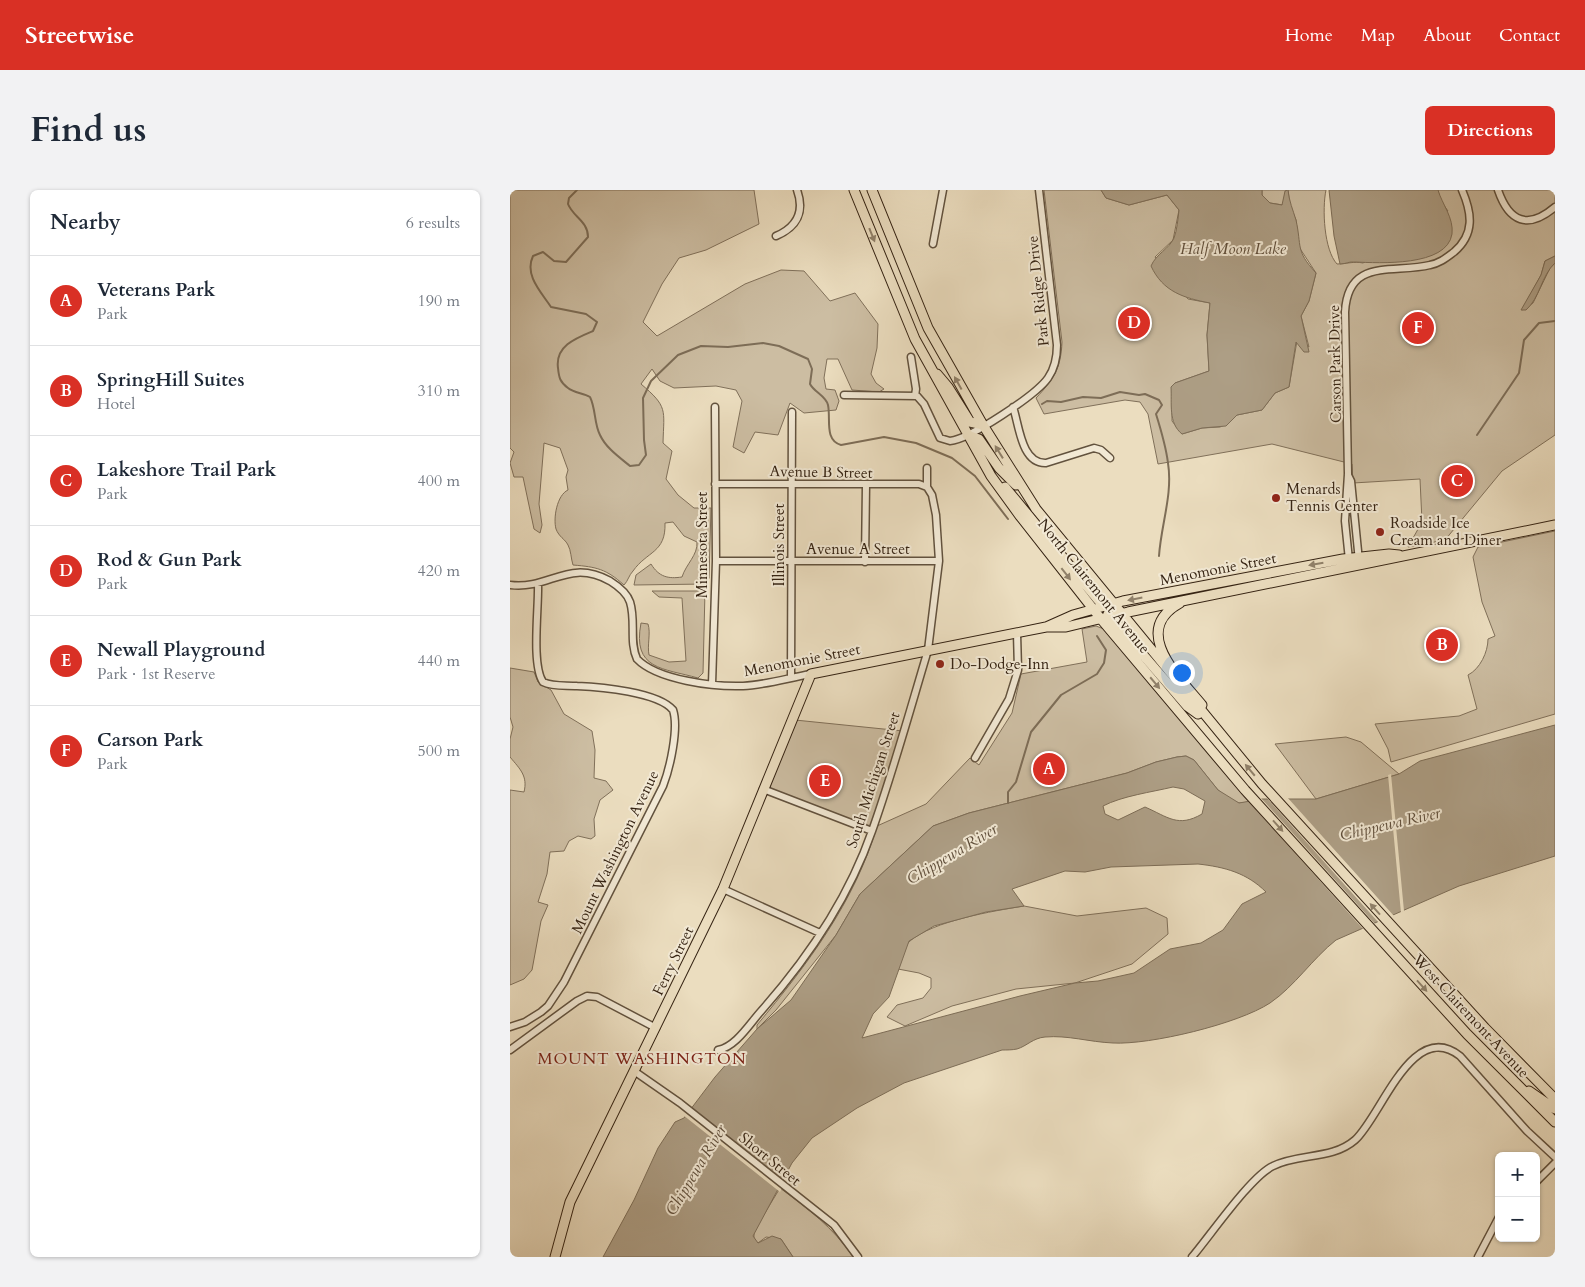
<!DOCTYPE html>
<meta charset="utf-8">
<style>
:root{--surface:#fff;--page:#f2f2f3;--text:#1f2937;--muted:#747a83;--line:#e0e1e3;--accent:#d93025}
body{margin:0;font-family:Cardo,serif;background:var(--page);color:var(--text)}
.controls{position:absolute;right:15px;bottom:15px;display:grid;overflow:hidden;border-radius:8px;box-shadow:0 1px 4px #0004}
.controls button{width:45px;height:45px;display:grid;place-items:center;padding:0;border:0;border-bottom:1px solid var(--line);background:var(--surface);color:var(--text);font:25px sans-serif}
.you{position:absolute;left:671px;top:482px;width:18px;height:18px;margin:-12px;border:4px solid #fff;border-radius:50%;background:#1a73e8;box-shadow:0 0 0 8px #1a73e833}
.badge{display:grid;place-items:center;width:32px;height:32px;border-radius:50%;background:var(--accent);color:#fff;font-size:16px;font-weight:700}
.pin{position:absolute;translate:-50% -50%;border:2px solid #fff;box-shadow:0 1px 5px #0006}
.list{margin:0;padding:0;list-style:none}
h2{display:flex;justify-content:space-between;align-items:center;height:65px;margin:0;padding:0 20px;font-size:21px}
h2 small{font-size:16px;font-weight:400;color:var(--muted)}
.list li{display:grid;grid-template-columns:32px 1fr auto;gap:15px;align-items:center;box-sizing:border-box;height:90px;padding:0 20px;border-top:1px solid var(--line)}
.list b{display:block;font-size:19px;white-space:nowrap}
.list p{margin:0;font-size:16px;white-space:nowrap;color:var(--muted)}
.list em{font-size:16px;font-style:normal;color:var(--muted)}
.map{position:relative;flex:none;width:1045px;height:1067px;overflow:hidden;border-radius:8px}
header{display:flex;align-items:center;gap:30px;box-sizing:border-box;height:70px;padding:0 25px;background:var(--accent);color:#fff}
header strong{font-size:24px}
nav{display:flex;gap:28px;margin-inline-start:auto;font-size:18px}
.intro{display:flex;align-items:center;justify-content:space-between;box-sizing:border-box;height:120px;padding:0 30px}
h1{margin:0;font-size:35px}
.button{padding:12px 22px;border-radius:8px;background:var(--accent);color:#fff;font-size:18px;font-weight:700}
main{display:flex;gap:30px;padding:0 30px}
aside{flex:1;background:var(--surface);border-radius:8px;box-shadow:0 1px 4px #0004}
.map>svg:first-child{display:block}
.green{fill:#ccbda2;stroke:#80705a}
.water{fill:#ad9e85;stroke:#7d6d57;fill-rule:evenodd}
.pier{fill:#ebddbf}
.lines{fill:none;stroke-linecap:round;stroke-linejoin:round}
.stream{stroke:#7d6d57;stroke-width:2}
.minor-casing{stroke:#62523e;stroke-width:9}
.major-casing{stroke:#352313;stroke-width:11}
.minor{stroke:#f2e9d5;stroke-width:6}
.major{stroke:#ebddbf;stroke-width:9}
.oneway{fill:#908069}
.poi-dot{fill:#8f2418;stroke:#f2e9d5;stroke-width:2}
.labels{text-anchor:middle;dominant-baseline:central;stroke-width:4;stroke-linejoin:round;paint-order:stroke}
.street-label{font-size:15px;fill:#352313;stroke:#f2e9d5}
.poi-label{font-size:15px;fill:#352313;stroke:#f2e9d5;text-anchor:start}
.water-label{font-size:16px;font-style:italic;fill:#5f4e3b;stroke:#f2e9d5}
.neighbourhood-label{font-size:16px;letter-spacing:1px;fill:#7a1f14;stroke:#f2e9d5}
</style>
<header>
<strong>Streetwise</strong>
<nav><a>Home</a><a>Map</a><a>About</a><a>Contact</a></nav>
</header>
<div class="intro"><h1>Find us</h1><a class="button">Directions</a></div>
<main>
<aside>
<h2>Nearby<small>6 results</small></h2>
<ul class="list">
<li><span class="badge">A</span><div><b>Veterans Park</b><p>Park</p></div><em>190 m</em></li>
<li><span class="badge">B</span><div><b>SpringHill Suites</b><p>Hotel</p></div><em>310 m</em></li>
<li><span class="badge">C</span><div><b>Lakeshore Trail Park</b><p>Park</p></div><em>400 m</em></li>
<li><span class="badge">D</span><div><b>Rod &amp; Gun Park</b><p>Park</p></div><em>420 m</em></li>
<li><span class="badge">E</span><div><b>Newall Playground</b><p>Park · 1st Reserve</p></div><em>440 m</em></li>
<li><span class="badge">F</span><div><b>Carson Park</b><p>Park</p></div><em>500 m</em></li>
</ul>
</aside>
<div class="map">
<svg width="1045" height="1067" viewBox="0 0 1045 1067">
<rect width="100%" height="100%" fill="#ebddbf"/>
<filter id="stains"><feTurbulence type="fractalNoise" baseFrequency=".004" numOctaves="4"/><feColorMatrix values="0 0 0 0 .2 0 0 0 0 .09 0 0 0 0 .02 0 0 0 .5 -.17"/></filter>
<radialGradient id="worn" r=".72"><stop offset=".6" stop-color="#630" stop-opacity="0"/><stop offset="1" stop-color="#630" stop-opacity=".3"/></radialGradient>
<path class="green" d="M0,0H244L249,34L196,60L169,68L152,94L133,132L147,146L235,94L271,80L294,81L320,111L345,103L368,134L367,158L361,184L366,193L374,199L369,202L342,200L328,169H317L314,188L316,199L325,200L329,211L326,220L294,223L280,213L268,245L245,242L234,263L223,257L232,211L226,200L206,196L164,198L150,191L142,179L131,194C158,217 154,219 153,253L162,261L156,289L168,305L184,318H201L199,388L196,394L124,395L126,385L141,374C149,387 158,389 172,387C176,374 188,365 187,352L174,346L163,332L155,333C156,363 137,361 123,381C119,385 118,391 114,395C96,379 87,377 63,375C61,369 61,360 58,355C55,349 49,347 46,339C43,328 47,305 58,300L56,287L58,280L50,258L34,253L29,314L32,335L30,343L24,339L13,287H4L0,273L4,262L0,258Z
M534,0H591L596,8L619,15L657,5L669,20L663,50L645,67L678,109L700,113L697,145L699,181L665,193L662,197V231L672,244L692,238L710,237L719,233L727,225L752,220L765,203L779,197L787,151L799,157L791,126L799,111L806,83L789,57L786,30L780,16L778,0H816C812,19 814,60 827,74C836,74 844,71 853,73L938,21L930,10L928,0H1045V66L1035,71L1031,85L1012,120L1023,113L1040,78L1045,73V245L992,281L935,350L898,357L912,332L910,289L843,293L842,274L762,254L648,274L638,224L630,212L615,210L534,224L526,208C544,189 551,178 552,152Z
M752,0H776L773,15L760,13L752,5Z
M1045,341V524L881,572L878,559L865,534L949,526L967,519L958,485C970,479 978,462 978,449L985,446L972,412L963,367L968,357Z
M142,401H195L193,483L188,488C153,478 122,480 131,433L138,434C141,443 137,455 139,465L159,472L176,471L172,408L149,407Z
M586,436L594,439L739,612L729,613L721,610L708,600L684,570L676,566L667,567L646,572L617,583L459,623L423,636L350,704L326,745L266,820L247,839V835C297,775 345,712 367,636L416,614L460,568L469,575L502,523L511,484L577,472L572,439Z
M0,478L24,482L28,492L41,500L54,524L82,541L85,560L84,588L96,591L103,600L90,610L84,629L85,646L81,649L68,646L59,651L54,661L40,662L37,684L28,712L38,715L31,731L22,780L14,789L0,795V600L14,602C18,586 10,579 0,567V549L3,537L0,527Z
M285,530L393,541L362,641L253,599Z
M836,547L851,552L889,584L806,609L765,554Z
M514,716L567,726L636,718L657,728L658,744L622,774L565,793L506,799L442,816L395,836L377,827L387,815L413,808L421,798V788L409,783L388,779C391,771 394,756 400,751C423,731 483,721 514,716Z
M270,998C297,1018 324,1038 343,1067H283L271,1049L256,1047L248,1053L244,1051V1041Z"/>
<path class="water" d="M591,0H752V5L760,13L772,15L775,1L778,0C779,11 783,20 786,30C792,57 785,60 806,83L799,111L791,126L799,162H794L786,152L779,197L765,203L752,220L727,225L716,236L692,238L672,244C658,233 662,213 661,197L665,193L699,181L697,145L700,113C674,108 653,102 641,76C646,64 659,59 664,48C667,40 668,29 669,20L657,5L619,15L596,8Z
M819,0H928C932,14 944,28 942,44C937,77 869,73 845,72C840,71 836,74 830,74L824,46Z
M1045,66V73C1031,86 1030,108 1016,120H1011L1031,85L1035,71Z
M1045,535V666L949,696L826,750C802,769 785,796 760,813C728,834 640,855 603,853C579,852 558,845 535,847C523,848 517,856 507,859C502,860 497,860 492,860L394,893L347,918L302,948L282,973L243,1046L248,1053L262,1046L271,1049L283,1067H93L124,1010L148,958L165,932L174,928L205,887L247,839L281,810L326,745L350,704L423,636L459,623L617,583L646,572L667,567L676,566L684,570L708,600L729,613L752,609H806L889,584L910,571ZM663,597L674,599L695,611L692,624C668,638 658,627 635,617L608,630L595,624L593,616C612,606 642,602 663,597ZM688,674C715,677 737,683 756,702L732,714L713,740L691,753L660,759L624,783L588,791L565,793L510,806L352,848L363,824L379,807L399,751L424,736L476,722L514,716L502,699L555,681L575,682L601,677Z"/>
<path class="pier" d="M881,584L894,721L891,723L878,585Z
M750,607L865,734L854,740L737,610Z
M756,607H777L884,726L869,733Z
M180,916L275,992L270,1002L173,925Z"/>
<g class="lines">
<path class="stream" d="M67,0L59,8L58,14C63,27 78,31 78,47L56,72L44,71L33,62L23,66C14,85 31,102 41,117L76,124L87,132L83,141C66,148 45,156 48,178C49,188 50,192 58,198C64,203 73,203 80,207C86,219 84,234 90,245C96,258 109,267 120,276L129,275L136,265L134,250L133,208L141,191L168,165L191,156L218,157L253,153L269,156L298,169L302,179L300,194C304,202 316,206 318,215C321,229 314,250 331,255L374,247L406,253L442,268L465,286L498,329
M532,214L537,211L551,212L573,207L591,208L610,202L629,205L635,204L649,210L652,215L646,224C651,240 656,257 658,273C663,304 651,335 649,366
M967,245L1009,183L1014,150L1029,133L1045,131
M498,613V602L506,592L521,542L551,505L587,484L594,473L596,460L587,446"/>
<defs>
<path id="minor" d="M988,0C999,32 1018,40 1045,17
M266,46C287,37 295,22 287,0
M423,54L433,0
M401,167L406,199L405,206
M334,205L407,206L414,214L430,248L440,251C460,249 526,205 538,188C545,178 547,166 547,155L529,0
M503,217C509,234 511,274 536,273L584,258L591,260L600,268
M838,285L841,291L849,371
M205,294H409L417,297
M839,370L835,331L838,284L835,122C838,67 883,84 920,75C930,73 936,68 944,62C965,44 962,23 952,0
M206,371H429
M355,372L356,295
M0,395C40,400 58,368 100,391C108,396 117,403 120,412C126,431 119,452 127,469C147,490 204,497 233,496C255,495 278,488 301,484
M281,488L282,222
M202,494L206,371L205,217
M465,568L499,509L508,480L507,443
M253,599L362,641
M213,699L310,743
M0,837L15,832L31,822L38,816L54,792L153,596C160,578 169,538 163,520C148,502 91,497 67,496C56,495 43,497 33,492C21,474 29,417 28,393
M0,860L67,811L77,806L87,807L146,838
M208,860C226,857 240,833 252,820C298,768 339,707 362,641C383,582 400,520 418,460L429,371L426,325L422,305L417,297V278
M124,881L170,913L324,1035L348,1067
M1026,992L1045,973
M682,1067C700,1046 741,986 763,976C789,963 822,970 845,950C871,927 902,828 950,866L1017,941L1045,967
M968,1067L989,1027"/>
<path id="major" d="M344,0L405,149L481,286L510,326L591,429L735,600L957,844L1045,932
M362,0L418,138L473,235L526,319L752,594L975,838L1045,909
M427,184L438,197L460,232L473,235
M457,245L469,249L489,278L506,295
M495,297L588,410L598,418
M670,413C619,441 670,488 692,515
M598,424L677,516L688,524
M539,437H556L618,422L1045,335
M1019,901L1045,919
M45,1067L60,1012L213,699L301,484L536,437L563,425L613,411L833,369L879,364L889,365"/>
</defs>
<use href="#minor" class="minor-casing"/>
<use href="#major" class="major-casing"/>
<use href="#minor" class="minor"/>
<use href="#major" class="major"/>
</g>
<defs><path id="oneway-solid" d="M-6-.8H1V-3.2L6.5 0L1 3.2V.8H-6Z" transform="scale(1.25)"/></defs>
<g class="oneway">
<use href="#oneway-solid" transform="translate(362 45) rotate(68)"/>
<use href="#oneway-solid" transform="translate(448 193) rotate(-119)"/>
<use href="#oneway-solid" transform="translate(489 262) rotate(-122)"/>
<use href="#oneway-solid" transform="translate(806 374) rotate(170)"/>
<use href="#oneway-solid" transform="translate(556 384) rotate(52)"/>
<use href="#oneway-solid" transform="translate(625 409) rotate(169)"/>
<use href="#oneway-solid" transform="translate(645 493) rotate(50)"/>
<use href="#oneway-solid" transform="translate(740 580) rotate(-130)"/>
<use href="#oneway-solid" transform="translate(768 636) rotate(48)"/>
<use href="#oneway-solid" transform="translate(865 719) rotate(-132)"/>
<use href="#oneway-solid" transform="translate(912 796) rotate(48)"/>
</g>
<g class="poi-dot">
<circle cx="766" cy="308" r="5"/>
<circle cx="870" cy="342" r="5"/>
<circle cx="430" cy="474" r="5"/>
</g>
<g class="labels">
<g class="street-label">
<text transform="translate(528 101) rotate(-96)">Park Ridge Drive</text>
<text transform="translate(825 174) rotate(-91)">Carson Park Drive</text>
<text transform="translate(311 282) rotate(1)">Avenue B Street</text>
<text transform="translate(192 355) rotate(-90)">Minnesota Street</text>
<text transform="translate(269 355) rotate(-90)">Illinois Street</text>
<text x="348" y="359">Avenue A Street</text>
<text transform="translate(708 379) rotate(-11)">Menomonie Street</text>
<text transform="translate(584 396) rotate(51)">North Clairemont Avenue</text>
<text transform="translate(292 470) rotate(-11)">Menomonie Street</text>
<text transform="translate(363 590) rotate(-72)">South Michigan Street</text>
<text transform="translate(105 662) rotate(-64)">Mount Washington Avenue</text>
<text transform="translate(163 771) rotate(-64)">Ferry Street</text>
<text transform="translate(961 826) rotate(47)">West Clairemont Avenue</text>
<text transform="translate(260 969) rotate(39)">Short Street</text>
</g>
<g class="poi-label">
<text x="776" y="299">Menards<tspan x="776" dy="17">Tennis Center</tspan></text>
<text x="880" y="333">Roadside Ice<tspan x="880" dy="17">Cream and Diner</tspan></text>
<text x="440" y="474">Do-Dodge-Inn</text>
</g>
<g class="water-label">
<text x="723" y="59">Half Moon Lake</text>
<text transform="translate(880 634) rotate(-13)">Chippewa River</text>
<text transform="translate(442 664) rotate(-31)">Chippewa River</text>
<text transform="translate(186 980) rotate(-59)">Chippewa River</text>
</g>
<g class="neighbourhood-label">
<text x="132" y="869">MOUNT WASHINGTON</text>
</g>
</g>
<rect width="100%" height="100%" filter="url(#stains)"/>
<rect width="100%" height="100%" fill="url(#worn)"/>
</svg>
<div class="controls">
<button>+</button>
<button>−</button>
</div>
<div class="you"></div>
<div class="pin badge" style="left:539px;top:579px">A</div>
<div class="pin badge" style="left:932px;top:455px">B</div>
<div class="pin badge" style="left:947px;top:291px">C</div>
<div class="pin badge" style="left:624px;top:133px">D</div>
<div class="pin badge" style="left:315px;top:591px">E</div>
<div class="pin badge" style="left:908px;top:138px">F</div>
</div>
</main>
